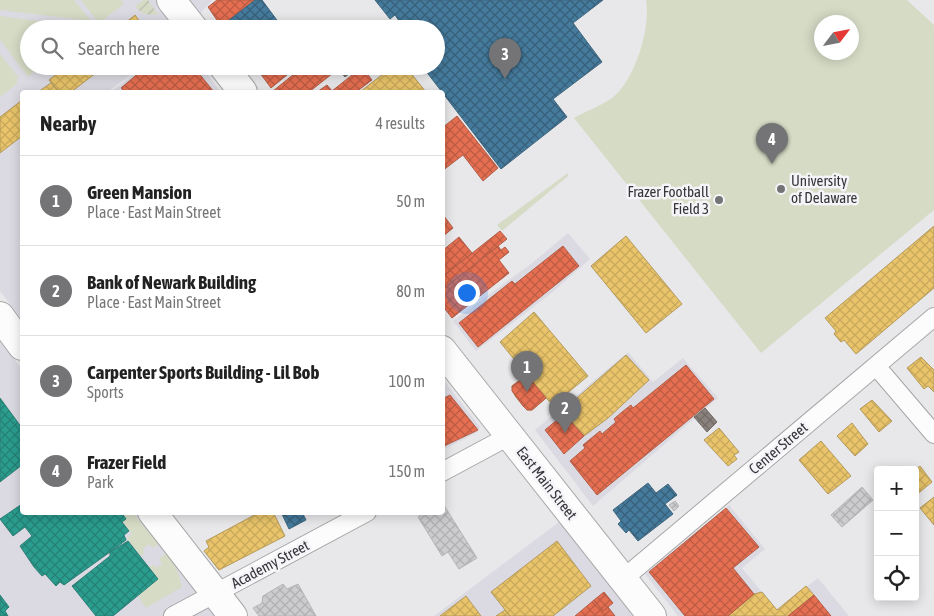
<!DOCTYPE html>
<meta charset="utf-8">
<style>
:root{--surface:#fff;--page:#f6f6f6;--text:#222;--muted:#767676;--line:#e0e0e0;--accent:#747476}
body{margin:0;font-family:"Asap Condensed",sans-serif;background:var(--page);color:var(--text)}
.controls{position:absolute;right:15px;bottom:15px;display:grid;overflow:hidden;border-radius:5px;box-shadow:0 2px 12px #0003}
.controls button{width:45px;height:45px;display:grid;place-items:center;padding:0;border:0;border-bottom:1px solid var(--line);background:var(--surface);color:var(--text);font:25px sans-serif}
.compass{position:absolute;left:814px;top:15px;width:45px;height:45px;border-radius:50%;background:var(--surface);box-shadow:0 2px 12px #0003;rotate:58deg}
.you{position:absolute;left:466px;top:292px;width:18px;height:18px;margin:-12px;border:4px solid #fff;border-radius:50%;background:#1a73e8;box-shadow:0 0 0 8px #1a73e833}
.badge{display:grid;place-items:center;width:32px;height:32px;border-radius:50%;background:var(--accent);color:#fff;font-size:16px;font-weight:700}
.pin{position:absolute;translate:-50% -41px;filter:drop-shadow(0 1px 2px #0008)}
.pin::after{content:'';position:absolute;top:26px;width:18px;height:15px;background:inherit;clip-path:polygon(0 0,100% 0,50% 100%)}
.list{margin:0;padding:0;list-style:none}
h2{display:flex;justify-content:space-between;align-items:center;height:65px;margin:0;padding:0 20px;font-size:21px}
h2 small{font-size:16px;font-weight:400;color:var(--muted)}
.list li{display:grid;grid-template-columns:32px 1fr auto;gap:15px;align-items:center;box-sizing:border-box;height:90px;padding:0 20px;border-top:1px solid var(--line)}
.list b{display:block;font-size:19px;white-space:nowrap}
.list p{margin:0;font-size:16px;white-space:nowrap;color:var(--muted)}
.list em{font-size:16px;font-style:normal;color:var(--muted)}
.icon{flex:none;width:28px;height:28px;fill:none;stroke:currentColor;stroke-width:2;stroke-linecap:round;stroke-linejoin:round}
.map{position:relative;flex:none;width:934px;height:616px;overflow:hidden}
.search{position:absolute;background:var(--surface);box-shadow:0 2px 12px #0003;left:20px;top:20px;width:425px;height:55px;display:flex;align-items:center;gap:12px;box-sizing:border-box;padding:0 18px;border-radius:28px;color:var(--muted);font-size:19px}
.panel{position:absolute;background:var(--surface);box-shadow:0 2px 12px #0003;left:20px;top:90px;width:425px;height:425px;border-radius:5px}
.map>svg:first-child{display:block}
.built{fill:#dbdae2}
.green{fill:#d5dbc5;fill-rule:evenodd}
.garden{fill:url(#garden-furrows)}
.homes{fill:url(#homes-cross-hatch);stroke:#b3995b}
.shops{fill:url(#shops-cross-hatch);stroke:#b25e49}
.schools{fill:url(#schools-cross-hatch);stroke:#2e7e75}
.public{fill:url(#public-cross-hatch);stroke:#40667e}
.industry{fill:url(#industry-cross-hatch);stroke:#716a67}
.building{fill:url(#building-cross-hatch);stroke:#b5b5b7}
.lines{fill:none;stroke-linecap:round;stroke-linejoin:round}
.street-casing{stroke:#a7a7a8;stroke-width:20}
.primary-casing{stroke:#a7a7a8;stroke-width:30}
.street{stroke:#fcfcfc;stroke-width:18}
.primary{stroke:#fcfcfc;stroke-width:28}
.poi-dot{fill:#747476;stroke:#f5f4f8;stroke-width:2}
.labels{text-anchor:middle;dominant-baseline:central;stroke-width:5;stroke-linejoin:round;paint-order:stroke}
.poi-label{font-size:15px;fill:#363537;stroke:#f5f4f8;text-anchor:start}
.street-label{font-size:15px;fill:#363537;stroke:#f5f4f8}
</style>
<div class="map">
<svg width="934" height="616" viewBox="0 0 934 616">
<defs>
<pattern id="garden-furrows" width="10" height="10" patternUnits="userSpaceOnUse" patternTransform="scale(1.25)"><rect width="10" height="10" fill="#d5dbc5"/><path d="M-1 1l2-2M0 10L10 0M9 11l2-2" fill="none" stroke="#b7bdaa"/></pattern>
<pattern id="homes-cross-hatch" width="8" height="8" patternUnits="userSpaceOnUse" patternTransform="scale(1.25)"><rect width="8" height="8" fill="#e9c46a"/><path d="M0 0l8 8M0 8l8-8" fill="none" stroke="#c8a95c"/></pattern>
<pattern id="shops-cross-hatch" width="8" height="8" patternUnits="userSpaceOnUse" patternTransform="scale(1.25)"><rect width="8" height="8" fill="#e76f51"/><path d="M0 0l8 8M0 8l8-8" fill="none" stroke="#bc5c44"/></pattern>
<pattern id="schools-cross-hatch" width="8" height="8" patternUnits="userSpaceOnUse" patternTransform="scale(1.25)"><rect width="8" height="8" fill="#2a9d8f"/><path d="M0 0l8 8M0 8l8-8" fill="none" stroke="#258176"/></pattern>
<pattern id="public-cross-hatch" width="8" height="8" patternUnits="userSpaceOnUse" patternTransform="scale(1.25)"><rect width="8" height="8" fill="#457b9d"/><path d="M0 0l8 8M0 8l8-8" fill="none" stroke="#38607a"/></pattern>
<pattern id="industry-cross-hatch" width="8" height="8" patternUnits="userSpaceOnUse" patternTransform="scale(1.25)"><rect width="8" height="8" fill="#8a817c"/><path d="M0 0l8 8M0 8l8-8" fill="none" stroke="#726a66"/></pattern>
<pattern id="building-cross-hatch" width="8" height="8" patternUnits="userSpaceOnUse" patternTransform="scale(1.25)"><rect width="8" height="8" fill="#cccbcd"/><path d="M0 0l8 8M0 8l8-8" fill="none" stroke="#b0afb1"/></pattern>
</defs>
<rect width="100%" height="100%" fill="#e8e8ea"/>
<path class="built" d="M0,0H212L187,29H29V66H143L107,92H22V155L16,160L22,156V320L0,291Z
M145,66H201L221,92H111Z
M568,233L590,259L549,295L476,351L453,321L531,264Z
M0,341L22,369V512L136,513L216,616H0Z
M628,352L653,382L683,358L718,398L593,506L535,430Z
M442,378L480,427L476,433L443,450Z
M729,505L765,549L742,568L777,610L818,578L849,616H678L645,574Z
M559,522L634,616H434Z"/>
<path class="green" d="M0,0H74L91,21L0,10Z
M81,0H121L124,4L99,23Z
M646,0H907L934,25V210L761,353L574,118C586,111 601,106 612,98C635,81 651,27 646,0ZM822,22H852V52H822Z
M0,16L89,28L90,29H29V66H41L28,77L0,40Z
M0,54L19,78L16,80L18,83L0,97Z
M568,173V176L502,231L497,225Z
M121,513H133L158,544L153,548L149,544L143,549L145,553L141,556L127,539L132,534L122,522L126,519Z
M168,553L178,572L182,587L146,608L139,598L140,593L158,579L149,567L154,565L156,568L162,564L159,558Z"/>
<path class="garden" d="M144,0H148L158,14C148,16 141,14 135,6Z"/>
<path class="homes" d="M135,15L145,29H117L134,16Z
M67,66H105L71,92H59L49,80Z
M405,66L426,92H360L393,66Z
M51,83L59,92H38Z
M21,101L22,136L0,153V117Z
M934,226V288L856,354L844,340L841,342L834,334L836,331L825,318Z
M626,236L682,304L646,333L591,266Z
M534,312L588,376L553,405L546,398L532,410H527L515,396L512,386L527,375L500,342Z
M626,355L649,380L608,418L584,436L562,411Z
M921,357L934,370V392L928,386L924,389L907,368Z
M872,400L892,421L879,432L860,409Z
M852,423L868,444L855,456L837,436Z
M719,428L739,452L734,455L737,459L728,466L704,440Z
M821,441L851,476L828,494L799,460Z
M920,466L932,482L915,496V470Z
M934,497V525L920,508Z
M260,512H273L285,536L219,570L204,551L209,547L206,541Z
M557,541L591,586L553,616H510L491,592Z
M806,586L814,595L788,616H728L754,594L762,592L777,610Z
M466,596L481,616H440Z
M505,610L510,616H496Z"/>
<path class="shops" d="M217,0H255L221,26L208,7Z
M147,66H193L214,92H125L121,88Z
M254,66H268L260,73Z
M268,66H298L271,88L260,73Z
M304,66H342L309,92H274L273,91Z
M362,67L372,80L356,92H333L332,91Z
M327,85L333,92H317Z
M457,116L498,168L483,181L463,155L442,171V128Z
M444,216L453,228L442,237V217Z
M500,231L507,239L442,290V277Z
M459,237L472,253L442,277V251Z
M498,246L501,250L505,247L509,252L499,260L509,273L452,318L442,305V290Z
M563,246L579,266L478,347L459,323L512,281L515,284Z
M686,365L714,399L597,495L570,461L585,448L583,445L600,431L602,434L616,422L614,419L622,412L631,405L633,408Z
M527,375L546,398L532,410H527L523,406L512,391V386Z
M450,395L478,430L442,447V399Z
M564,414L584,436L564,454L545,430Z
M726,508L759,547L733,568L754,594L728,616H685L649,572Z
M604,592L613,603L603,611L594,600Z
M814,595L831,616H788Z
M594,600L603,611L608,607L615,616H575Z"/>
<path class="schools" d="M0,398L22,428V465L0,482Z
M22,504V512H121L126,519L122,522L129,531L124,535L126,540L110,552L64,585L60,582L56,586L45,574L42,576L34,567L20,546L32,536L25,527L13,536L0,519Z
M128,541L158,579L113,616H96L72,586L110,556V552Z
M0,595L9,607L5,611L8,616H0Z"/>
<path class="public" d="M255,0H262L282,27L226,29L223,25Z
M375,0H603L573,23L602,62L553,99L567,117L501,169L422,66H436V29H397L402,25L395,15L390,19Z
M648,483L656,493L668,484L677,495L665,504L673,514L638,541L629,530L626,533L618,524L621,521L613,510Z
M281,512H302L306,520L289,529Z"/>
<path class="industry" d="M346,66H351L354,70L345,77L340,71Z
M705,408L717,422L707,432L694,417Z"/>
<path class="building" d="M862,487L873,500L842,527L831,515Z
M675,501L679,506L674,511L669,505Z
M442,502L477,558L459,569L448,552L442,556L418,517L425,512H442Z
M283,584L287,589L298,584L316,616H259L253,608L262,603L263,596Z"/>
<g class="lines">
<defs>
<path id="street" d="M876,366L934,434
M442,472L509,436
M623,579L934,317
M173,616L367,512"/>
<path id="primary" d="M171,0L194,29
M223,66L243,92
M0,316L22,346
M442,350L652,616
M152,512L233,616"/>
</defs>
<use href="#street" class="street-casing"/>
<use href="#primary" class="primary-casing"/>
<use href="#street" class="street"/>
<use href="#primary" class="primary"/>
</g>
<g class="poi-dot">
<circle cx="781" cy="189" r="5"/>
<circle cx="719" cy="200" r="5"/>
</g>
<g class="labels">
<g class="poi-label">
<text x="791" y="180">University<tspan x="791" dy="17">of Delaware</tspan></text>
<text x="709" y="191" text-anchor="end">Frazer Football<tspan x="709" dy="17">Field 3</tspan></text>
</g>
<g class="street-label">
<text transform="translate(778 448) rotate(-40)">Center Street</text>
<text transform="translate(547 483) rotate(52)">East Main Street</text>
<text transform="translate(270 564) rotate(-28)">Academy Street</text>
</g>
</g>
</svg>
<div class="controls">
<button>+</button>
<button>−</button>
<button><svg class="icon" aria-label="locate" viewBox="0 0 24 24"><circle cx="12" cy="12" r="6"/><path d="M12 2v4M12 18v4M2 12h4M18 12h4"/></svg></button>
</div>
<svg class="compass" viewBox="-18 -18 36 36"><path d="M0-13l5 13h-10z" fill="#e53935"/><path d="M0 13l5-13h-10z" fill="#767676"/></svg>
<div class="you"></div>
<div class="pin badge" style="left:527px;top:392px">1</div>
<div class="pin badge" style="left:565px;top:433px">2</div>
<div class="pin badge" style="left:505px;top:79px">3</div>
<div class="pin badge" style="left:772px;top:164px">4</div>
<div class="search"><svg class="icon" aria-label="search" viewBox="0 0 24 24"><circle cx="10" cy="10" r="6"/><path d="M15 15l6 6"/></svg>Search here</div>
<section class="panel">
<h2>Nearby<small>4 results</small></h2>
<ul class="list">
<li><span class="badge">1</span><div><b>Green Mansion</b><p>Place · East Main Street</p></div><em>50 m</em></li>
<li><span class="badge">2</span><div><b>Bank of Newark Building</b><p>Place · East Main Street</p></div><em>80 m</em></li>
<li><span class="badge">3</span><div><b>Carpenter Sports Building - Lil Bob</b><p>Sports</p></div><em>100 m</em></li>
<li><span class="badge">4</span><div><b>Frazer Field</b><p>Park</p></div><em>150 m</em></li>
</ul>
</section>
</div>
